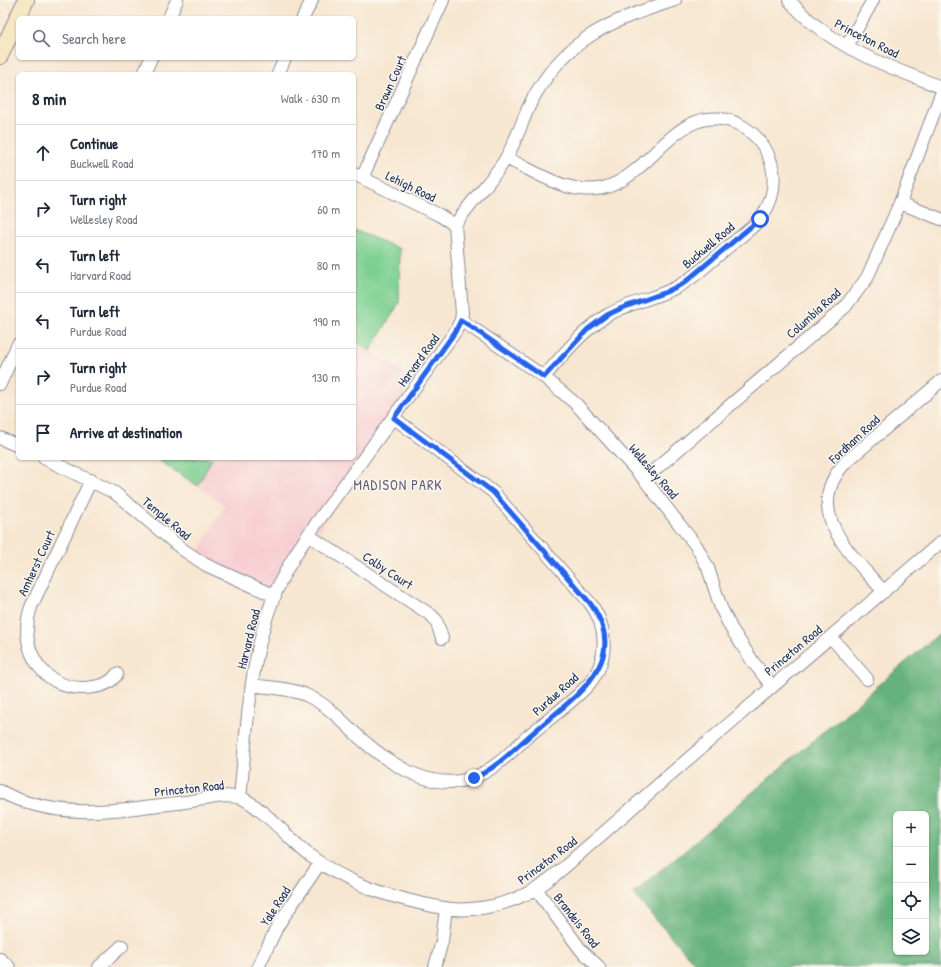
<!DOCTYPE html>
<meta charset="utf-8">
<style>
:root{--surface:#fff;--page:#f2f2f3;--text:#1f2937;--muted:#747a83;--line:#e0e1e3}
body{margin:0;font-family:"Patrick Hand",sans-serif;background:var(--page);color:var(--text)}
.controls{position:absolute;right:12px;bottom:12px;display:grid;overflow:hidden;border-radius:6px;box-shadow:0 1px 3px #0004}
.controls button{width:36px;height:36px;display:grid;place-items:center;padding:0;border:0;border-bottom:1px solid var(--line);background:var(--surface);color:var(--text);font:20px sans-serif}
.stop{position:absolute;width:12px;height:12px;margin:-9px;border:3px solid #2563eb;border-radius:50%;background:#fff}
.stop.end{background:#2563eb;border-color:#fff;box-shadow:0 1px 4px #0008}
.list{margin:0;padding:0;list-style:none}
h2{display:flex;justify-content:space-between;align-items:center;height:52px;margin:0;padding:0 16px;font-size:17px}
h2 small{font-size:13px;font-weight:400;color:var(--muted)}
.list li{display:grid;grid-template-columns:26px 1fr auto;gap:12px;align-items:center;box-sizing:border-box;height:56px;padding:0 16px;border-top:1px solid var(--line)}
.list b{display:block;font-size:15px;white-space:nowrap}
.list p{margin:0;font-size:13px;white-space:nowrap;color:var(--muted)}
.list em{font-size:13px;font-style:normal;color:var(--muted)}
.icon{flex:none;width:22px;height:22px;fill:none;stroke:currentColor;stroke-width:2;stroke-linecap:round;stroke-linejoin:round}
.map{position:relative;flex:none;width:941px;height:967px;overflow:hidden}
.search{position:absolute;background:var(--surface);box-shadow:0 1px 3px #0004;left:16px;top:16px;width:340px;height:44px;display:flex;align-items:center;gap:10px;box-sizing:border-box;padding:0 14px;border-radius:6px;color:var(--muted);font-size:15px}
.panel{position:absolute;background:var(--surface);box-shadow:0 1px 3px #0004;left:16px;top:72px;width:340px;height:388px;border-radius:6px}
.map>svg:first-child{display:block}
.built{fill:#f7cfd3}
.green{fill:#7ed092;stroke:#4c8078}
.forest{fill:#66b27c;stroke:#40706d;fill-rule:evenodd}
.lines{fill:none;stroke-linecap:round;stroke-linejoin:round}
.street-casing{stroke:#898a97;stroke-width:14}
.secondary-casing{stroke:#898a97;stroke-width:18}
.street{stroke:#fff;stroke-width:12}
.secondary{stroke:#f7e8c3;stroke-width:16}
.route{stroke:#2563eb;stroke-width:5}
.labels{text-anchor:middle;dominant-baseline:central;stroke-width:3;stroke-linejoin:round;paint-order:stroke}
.street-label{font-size:13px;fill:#1b2f5e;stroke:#fbf7ec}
.neighbourhood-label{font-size:14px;letter-spacing:1px;fill:#605b76;stroke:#fbf7ec}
</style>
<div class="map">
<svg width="941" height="967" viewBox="0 0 941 967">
<rect width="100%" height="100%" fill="#fbf7ec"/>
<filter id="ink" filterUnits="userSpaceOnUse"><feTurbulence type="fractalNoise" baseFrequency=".025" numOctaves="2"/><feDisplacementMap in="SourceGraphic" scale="8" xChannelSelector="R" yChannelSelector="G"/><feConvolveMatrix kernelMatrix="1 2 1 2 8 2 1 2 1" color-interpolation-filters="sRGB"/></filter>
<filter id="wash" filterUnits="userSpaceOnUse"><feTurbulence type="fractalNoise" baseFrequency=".012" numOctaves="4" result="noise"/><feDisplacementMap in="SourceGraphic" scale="16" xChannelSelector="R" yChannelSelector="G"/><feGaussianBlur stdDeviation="0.9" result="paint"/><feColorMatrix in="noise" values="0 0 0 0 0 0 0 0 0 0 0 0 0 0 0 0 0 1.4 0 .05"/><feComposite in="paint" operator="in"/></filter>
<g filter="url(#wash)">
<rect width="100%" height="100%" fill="#f7e6d0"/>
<path class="built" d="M354,230L400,249L399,303L370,351L419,382L275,596L195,558L225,505L155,458H354Z"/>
<path class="green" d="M354,230L400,249L399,303L370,351L354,339Z
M155,458H212L198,486Z"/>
<path class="forest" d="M941,632V967H698L633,894ZM896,814H926V952H896Z"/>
</g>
<g filter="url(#ink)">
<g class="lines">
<defs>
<path id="street" d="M789,0C828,46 886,66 941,87
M169,18L177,0
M303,18L312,0
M847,46L873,0
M144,74L151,58
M278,74L285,58
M506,158C536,172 569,196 603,188C652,177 677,99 736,123C751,130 763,142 769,157C775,171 775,184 771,198C768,206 766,212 761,218C752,229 739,237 729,246C712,260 695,278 675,288C653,299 627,303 606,316C581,332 563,355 544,377
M354,174L439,215L455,225
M362,178L443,0
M900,203L941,219
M461,320L544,377L576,404L644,479L697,547L708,568L721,608L731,628L753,662L772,686
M0,384L18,344
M0,438L18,446
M44,458L115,493L182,549L206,565L275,596
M644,479L845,307L867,278L900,203L941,94
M91,480L31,607C16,650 46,695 93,687C103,686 111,683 117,674
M308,535L431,615L436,620L442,638
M884,592C852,555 799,510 847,461L941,381
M831,637L867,679
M252,685C270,688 291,688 308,696C328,705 344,723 360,738C389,764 435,795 477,776C496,768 512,751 527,737C547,720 571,704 589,684C609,660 608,627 590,603L493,492L394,418
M0,791C58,823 123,809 185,802C202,800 224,793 241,798C258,803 293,843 309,855C348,885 395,899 443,908C470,912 500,907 524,895C547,884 567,865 586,848C613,825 639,802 666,778C757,699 849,621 941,542
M240,798C247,730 249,660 274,596C283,574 295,554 308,535L455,332L461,320L462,313L455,225C470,202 490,183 505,160C516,142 522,121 531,102C565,38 610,21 675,0
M536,889L581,950L599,967
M0,959L9,967
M99,967L122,946
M258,967L278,925L320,863
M435,967L442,941L446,908"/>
<path id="secondary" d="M0,56L26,0"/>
</defs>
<use href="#street" class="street-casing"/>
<use href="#secondary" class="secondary-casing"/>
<use href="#street" class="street"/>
<use href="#secondary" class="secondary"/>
</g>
</g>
<g class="lines" filter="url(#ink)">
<path class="route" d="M474,778C497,768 516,747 535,731C574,697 633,661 590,603L493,492L394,418L455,332L461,320L544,377L588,329L607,315L622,308L666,292L684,283L760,219"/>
</g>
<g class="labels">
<g class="street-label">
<text transform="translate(867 38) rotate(27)">Princeton Road</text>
<text transform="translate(390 83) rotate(-66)">Brown Court</text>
<text transform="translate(411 186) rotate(26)">Lehigh Road</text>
<text transform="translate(708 245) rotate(-40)">Buckwell Road</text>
<text transform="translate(813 313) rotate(-42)">Columbia Road</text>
<text transform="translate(418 360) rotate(-54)">Harvard Road</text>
<text transform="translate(854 439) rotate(-43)">Fordham Road</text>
<text transform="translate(654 471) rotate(49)">Wellesley Road</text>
<text transform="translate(167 518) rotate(40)">Temple Road</text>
<text transform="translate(36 563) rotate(-65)">Amherst Court</text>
<text transform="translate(388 570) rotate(33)">Colby Court</text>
<text transform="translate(248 639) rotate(-76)">Harvard Road</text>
<text transform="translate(793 650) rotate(-40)">Princeton Road</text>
<text transform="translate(555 694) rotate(-42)">Purdue Road</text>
<text transform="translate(189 788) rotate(-6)">Princeton Road</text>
<text transform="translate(547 860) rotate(-37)">Princeton Road</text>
<text transform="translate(275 906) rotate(-57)">Yale Road</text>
<text transform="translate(577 920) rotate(52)">Brandeis Road</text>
</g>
<g class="neighbourhood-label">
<text x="398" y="484">MADISON PARK</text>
</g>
</g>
</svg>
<div class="controls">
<button>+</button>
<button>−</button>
<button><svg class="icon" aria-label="locate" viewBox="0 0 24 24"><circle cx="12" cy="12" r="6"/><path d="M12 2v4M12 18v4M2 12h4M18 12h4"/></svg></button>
<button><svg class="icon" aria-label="layers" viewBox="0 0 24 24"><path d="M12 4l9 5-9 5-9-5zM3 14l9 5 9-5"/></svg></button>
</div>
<div class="stop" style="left:760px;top:219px"></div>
<div class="stop end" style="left:474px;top:778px"></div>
<div class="search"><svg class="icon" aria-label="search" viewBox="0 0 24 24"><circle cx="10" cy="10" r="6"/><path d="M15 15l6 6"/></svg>Search here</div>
<section class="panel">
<h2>8 min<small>Walk · 630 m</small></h2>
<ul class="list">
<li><svg class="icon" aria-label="ahead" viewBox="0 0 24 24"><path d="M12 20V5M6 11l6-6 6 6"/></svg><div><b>Continue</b><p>Buckwell Road</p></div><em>170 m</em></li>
<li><svg class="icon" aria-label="right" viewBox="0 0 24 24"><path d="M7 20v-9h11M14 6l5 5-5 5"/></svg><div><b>Turn right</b><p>Wellesley Road</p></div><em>60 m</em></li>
<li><svg class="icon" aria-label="left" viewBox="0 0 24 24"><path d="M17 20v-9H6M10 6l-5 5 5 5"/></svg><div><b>Turn left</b><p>Harvard Road</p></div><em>80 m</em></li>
<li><svg class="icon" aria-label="left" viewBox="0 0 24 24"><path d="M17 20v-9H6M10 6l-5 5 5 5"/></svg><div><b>Turn left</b><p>Purdue Road</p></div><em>190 m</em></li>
<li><svg class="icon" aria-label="right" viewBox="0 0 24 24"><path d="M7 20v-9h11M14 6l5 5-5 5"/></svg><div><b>Turn right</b><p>Purdue Road</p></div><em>130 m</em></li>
<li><svg class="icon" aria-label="arrive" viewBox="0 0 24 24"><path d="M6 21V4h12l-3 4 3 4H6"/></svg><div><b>Arrive at destination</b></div></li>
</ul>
</section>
</div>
